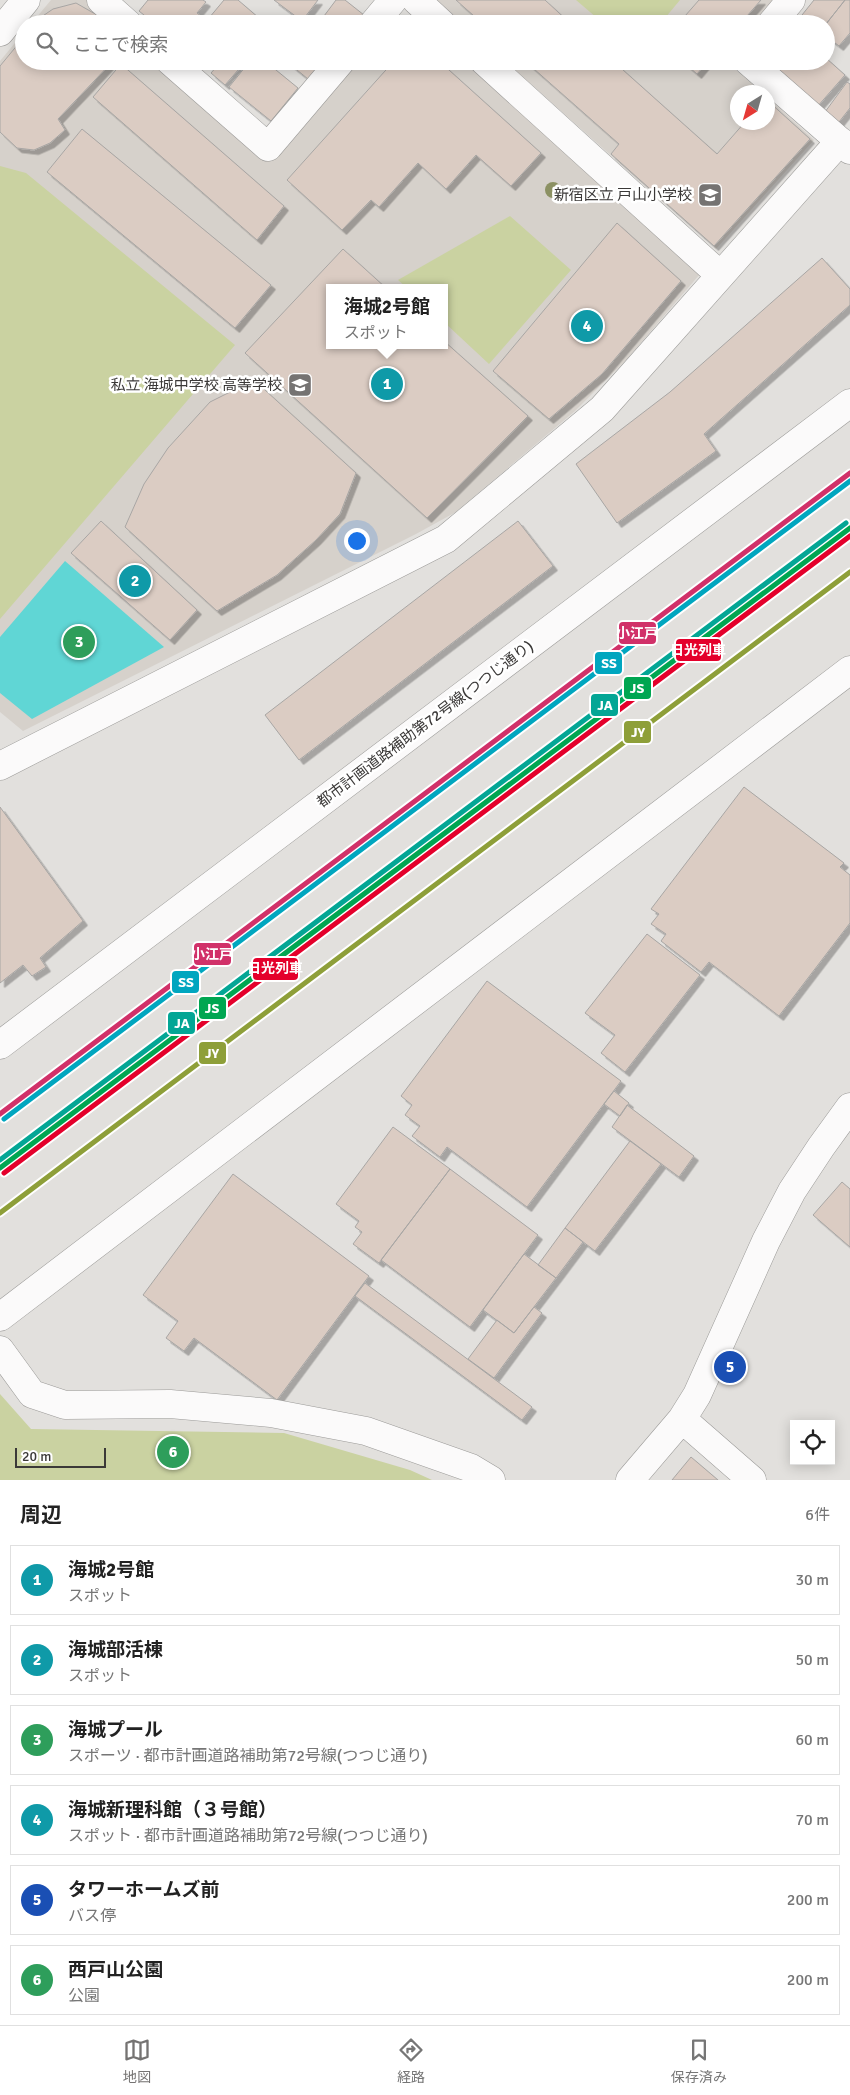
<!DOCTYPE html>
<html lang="ja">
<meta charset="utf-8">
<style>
:root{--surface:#fff;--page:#f2f2f2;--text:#222;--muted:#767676;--line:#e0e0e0;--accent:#757372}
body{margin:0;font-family:Signika,"Noto Sans JP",sans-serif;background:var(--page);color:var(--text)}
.controls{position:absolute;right:15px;bottom:15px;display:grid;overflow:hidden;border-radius:0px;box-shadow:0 2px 12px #0003}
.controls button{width:45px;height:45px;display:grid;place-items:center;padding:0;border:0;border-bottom:1px solid var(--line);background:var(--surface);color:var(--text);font:25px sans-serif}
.compass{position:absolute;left:730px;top:85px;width:45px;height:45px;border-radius:50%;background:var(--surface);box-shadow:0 2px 12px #0003;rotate:217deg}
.scale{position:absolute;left:15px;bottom:12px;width:91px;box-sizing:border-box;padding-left:5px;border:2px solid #3b3938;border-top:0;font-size:14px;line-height:18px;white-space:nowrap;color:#3b3938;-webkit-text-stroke:4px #fff;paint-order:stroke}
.you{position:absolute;left:356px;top:540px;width:18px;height:18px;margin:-12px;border:4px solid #fff;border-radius:50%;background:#1a73e8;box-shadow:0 0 0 8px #1a73e833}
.badge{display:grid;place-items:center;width:32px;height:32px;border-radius:50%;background:var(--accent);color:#fff;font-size:16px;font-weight:700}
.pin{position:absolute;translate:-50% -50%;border:2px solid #fff;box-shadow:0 1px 5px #0006}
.popup{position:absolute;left:326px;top:284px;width:122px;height:65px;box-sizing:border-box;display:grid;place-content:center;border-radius:0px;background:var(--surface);filter:drop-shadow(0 1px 4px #0005);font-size:16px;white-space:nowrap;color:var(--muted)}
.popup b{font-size:19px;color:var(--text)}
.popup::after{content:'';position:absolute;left:50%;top:100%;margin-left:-10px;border:10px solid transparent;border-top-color:var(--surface)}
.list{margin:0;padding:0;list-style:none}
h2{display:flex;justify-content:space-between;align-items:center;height:65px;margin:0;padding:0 20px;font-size:21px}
h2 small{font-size:16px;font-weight:400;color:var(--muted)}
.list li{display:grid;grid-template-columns:32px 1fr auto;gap:15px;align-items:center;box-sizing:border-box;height:70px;margin:0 10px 10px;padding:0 10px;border:1px solid var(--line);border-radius:0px}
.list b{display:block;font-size:19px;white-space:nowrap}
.list p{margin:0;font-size:16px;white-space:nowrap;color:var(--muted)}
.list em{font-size:16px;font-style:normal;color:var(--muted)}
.icon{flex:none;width:28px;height:28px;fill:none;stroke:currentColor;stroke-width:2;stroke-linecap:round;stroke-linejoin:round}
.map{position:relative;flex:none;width:850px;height:1480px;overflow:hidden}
.search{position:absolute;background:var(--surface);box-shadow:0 2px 12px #0003;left:15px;right:15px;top:15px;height:55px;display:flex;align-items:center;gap:12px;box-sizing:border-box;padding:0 18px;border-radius:28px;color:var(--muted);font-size:19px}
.sheet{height:545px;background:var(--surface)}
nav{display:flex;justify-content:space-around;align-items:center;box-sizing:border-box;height:70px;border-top:1px solid var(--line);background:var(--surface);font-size:14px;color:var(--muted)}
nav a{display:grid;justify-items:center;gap:2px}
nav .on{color:var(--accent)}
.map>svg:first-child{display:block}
.built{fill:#d6d1cb;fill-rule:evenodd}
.green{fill:#cad2a1}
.water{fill:#60d6d5}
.building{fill:#dbccc3;stroke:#a8a6a4;filter:url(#shadow)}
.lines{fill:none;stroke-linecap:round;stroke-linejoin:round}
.minor-casing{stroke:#9b9a98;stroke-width:29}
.minor{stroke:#fbfafa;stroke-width:28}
.rail-1-casing{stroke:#fff;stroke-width:9}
.rail-2-casing{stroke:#fff;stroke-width:9}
.rail-3-casing{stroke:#fff;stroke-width:9}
.rail-4-casing{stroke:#fff;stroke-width:9}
.rail-5-casing{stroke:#fff;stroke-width:9}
.rail-6-casing{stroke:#fff;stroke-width:9}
.rail-1{stroke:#00a651;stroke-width:5}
.rail-2{stroke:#d13169;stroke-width:5}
.rail-3{stroke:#00a6bf;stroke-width:5}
.rail-4{stroke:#8e9f39;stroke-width:5}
.rail-5{stroke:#e4002b;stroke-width:5}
.rail-6{stroke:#03a695;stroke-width:5}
.tree{fill:#8c9163}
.labels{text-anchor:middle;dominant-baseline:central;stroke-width:5;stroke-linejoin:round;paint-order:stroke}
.poi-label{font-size:15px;fill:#3b3938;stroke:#fff;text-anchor:end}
.street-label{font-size:15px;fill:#3b3938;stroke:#fff}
.line-badge{stroke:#fff;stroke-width:2}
.badge-label{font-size:14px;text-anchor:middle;font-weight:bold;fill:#fff}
</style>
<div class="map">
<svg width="850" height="1480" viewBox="0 0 850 1480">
<defs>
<filter id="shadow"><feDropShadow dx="4.5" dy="4.5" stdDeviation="0" flood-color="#0004"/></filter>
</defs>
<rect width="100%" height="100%" fill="#e2e0dd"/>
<path class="built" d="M51,0H89L117,24H31Z
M437,0H775L754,24H463Z
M24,32V61H162L274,156L358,61H465L700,274L626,360L575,411L456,512L416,534L23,731L0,712V61ZM330,288H444V345H330Z
M505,61H726L761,92H738V122H768V98L814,140L716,249Z"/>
<path class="green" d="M576,0H680L660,24H604Z
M0,166L26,173L235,345L0,619Z
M510,216L571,270L489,364L445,323L444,288H407L398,280Z
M0,1394L31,1429L284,1433L410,1470L432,1480H0Z"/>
<path class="water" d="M65,561L164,647L32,719L0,693V637Z"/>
<path class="building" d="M148,0H203L206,2L197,13L201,16L195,24H155L139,11Z
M224,0H238L266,24H204Z
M274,0H318L302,21Z
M336,0H345L369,19L365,24H318Z
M456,0H545L571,24H483Z
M699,0H761L740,24H678Z
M814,0H845L826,24H812L802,15Z
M845,0H850V33L839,46L826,36V24Z
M76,3L104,19L105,24H31L53,9Z
M24,37V61H113L58,119L65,130L50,143L34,150L17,148L0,132V66Z
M826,58L845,75L817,107L764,61H826Z
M214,61H246L225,85L211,73L218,65Z
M250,61H265L298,88L271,121L229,87Z
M286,61H319L321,63L308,79Z
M394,61H439L541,153L511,186L476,155L446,189L418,163L379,207L371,200L342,230L287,180Z
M525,61H613L717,154L745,122H768V101L810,139L714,246L611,154L619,144Z
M682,61H708L697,74Z
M121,64L284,206L257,240L93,97Z
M847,82L850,84V108L839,122L825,112Z
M82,129L271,285L235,328L47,172Z
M617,223L681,281L602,374L549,419L493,371Z
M343,249L386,288H330V345H444V341L528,416L427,518L245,353Z
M822,258L850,289V305L704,434L716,451L617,523L576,464L670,392Z
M254,380L356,473L340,514L316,540L277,575L217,611L125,527L144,484L168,448L210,402Z
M101,521L197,610L170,640L71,553Z
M518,521L553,566L299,760L265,715Z
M744,787L844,863L840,867L850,875V923L779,1016L709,962L701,972L661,941L666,934L651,924L659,914L651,909Z
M0,807L83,921L40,958L46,967L32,976L23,965L0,983Z
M647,934L700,975L625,1072L601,1053L615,1035L585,1013Z
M487,981L621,1081L527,1207L447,1147L440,1157L412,1136L420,1126L405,1115L412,1105L401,1096Z
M614,1091L629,1103L620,1116L604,1104Z
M627,1105L694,1156L679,1177L612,1127Z
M393,1127L450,1169L379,1263L353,1244L362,1232L355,1227L359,1221L336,1204Z
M630,1141L661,1164L595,1251L565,1228Z
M450,1169L538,1235L470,1327L381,1260Z
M233,1174L369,1276L277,1400L194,1338L184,1351L166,1338L178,1321L143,1295Z
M842,1182L850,1189V1247L813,1215Z
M565,1228L583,1242L556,1278L538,1265Z
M524,1254L556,1278L514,1333L483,1310Z
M365,1283L532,1407L522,1420L355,1296Z
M534,1307L542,1313L494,1378L468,1359L497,1320L514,1333Z
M691,1457L718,1480H672Z"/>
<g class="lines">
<defs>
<path id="minor" d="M101,0L128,24
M416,0L442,24
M373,24L393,0
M771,24L791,0
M0,32L26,0
M170,61L268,147L341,61
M484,61L720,275
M748,61L850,150
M0,766L446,539L602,409L840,141
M0,1045L850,403
M0,1317L850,670
M0,1350L32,1394L65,1405L170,1404L271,1413L366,1431L471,1468L491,1480
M682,1419L752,1480
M630,1480L682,1419L697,1395L766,1241L792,1191L821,1147L850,1107"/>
</defs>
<use href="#minor" class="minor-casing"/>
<use href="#minor" class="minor"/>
<defs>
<path id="rail-1" d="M0,1168L850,528"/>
<path id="rail-2" d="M0,1114L850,473"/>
<path id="rail-3" d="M4,1119L850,481"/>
<path id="rail-4" d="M0,1213L850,572"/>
<path id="rail-5" d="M4,1173L850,536"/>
<path id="rail-6" d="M0,1160L846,523"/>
</defs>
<use href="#rail-1" class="rail-1-casing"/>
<use href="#rail-2" class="rail-2-casing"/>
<use href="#rail-3" class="rail-3-casing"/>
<use href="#rail-4" class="rail-4-casing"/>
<use href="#rail-5" class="rail-5-casing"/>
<use href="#rail-6" class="rail-6-casing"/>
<use href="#rail-1" class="rail-1"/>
<use href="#rail-2" class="rail-2"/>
<use href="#rail-3" class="rail-3"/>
<use href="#rail-4" class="rail-4"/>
<use href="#rail-5" class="rail-5"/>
<use href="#rail-6" class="rail-6"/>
</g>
<circle class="tree" cx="553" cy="190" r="8"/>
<defs>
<symbol id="school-square" viewBox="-11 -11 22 22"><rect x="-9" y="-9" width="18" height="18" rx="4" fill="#757372" stroke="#fff"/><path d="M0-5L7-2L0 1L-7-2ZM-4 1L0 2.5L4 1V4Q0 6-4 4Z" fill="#fff"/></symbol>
</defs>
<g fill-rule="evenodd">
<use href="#school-square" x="696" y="181" width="28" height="28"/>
<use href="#school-square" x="286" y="371" width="28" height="28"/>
</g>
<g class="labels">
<g class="poi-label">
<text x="692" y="195">新宿区立 戸山小学校</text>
<text x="282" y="385">私立 海城中学校 高等学校</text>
</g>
<g class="street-label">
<text transform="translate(425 724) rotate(-37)">都市計画道路補助第72号線(つつじ通り)</text>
</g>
</g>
<g class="line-badge">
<rect x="618" y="621" width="39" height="24" rx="5" fill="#d13169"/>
<rect x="675" y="638" width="47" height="24" rx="5" fill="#e4002b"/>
<rect x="594" y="651" width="29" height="24" rx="5" fill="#00a6bf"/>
<rect x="623" y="676" width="29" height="24" rx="5" fill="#00a651"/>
<rect x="590" y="693" width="29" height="24" rx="5" fill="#03a695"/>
<rect x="623" y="720" width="29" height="24" rx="5" fill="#8e9f39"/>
<rect x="193" y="942" width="39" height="24" rx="5" fill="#d13169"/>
<rect x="252" y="957" width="47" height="24" rx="5" fill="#e4002b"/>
<rect x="171" y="970" width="29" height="24" rx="5" fill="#00a6bf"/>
<rect x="198" y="996" width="29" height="24" rx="5" fill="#00a651"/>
<rect x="167" y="1011" width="29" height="24" rx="5" fill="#03a695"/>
<rect x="198" y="1041" width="29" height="24" rx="5" fill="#8e9f39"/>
</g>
<g class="badge-label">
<text x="637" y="638">小江戸</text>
<text x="698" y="655">日光列車</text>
<text x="609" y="668">SS</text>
<text x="637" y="693">JS</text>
<text x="605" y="710">JA</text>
<text x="638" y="737">JY</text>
<text x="212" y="959">小江戸</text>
<text x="275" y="973">日光列車</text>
<text x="186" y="987">SS</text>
<text x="212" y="1013">JS</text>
<text x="182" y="1028">JA</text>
<text x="212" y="1058">JY</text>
</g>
</svg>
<div class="controls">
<button><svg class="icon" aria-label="locate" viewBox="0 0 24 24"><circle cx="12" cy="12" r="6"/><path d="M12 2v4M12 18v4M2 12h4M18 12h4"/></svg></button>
</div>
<svg class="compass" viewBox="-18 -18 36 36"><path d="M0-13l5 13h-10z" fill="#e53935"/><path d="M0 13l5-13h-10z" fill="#767676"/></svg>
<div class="scale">20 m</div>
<div class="you"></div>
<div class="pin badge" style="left:387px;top:384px;background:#0f9aa8">1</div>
<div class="popup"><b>海城2号館</b>スポット</div>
<div class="pin badge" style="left:135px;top:581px;background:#0f9aa8">2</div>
<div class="pin badge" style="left:79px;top:642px;background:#2e9e5b">3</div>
<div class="pin badge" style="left:587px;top:326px;background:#0f9aa8">4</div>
<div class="pin badge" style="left:730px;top:1367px;background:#1a4fb4">5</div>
<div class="pin badge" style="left:173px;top:1452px;background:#2e9e5b">6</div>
<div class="search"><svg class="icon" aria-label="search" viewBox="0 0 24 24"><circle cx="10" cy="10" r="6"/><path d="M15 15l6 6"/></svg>ここで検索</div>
</div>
<section class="sheet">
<h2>周辺<small>6件</small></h2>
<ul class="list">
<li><span class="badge" style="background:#0f9aa8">1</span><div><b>海城2号館</b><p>スポット</p></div><em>30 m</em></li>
<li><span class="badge" style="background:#0f9aa8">2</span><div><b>海城部活棟</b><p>スポット</p></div><em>50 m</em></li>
<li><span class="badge" style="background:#2e9e5b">3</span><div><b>海城プール</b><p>スポーツ · 都市計画道路補助第72号線(つつじ通り)</p></div><em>60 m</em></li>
<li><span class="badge" style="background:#0f9aa8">4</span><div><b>海城新理科館（３号館）</b><p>スポット · 都市計画道路補助第72号線(つつじ通り)</p></div><em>70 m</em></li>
<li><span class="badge" style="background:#1a4fb4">5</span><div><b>タワーホームズ前</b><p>バス停</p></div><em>200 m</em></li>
<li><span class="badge" style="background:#2e9e5b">6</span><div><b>西戸山公園</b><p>公園</p></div><em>200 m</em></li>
</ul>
</section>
<nav>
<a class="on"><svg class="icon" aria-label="map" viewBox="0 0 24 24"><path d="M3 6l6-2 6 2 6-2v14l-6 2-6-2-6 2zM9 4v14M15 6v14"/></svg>地図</a>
<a><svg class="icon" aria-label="directions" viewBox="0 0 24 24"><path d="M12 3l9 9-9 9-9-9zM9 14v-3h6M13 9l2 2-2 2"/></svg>経路</a>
<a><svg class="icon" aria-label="saved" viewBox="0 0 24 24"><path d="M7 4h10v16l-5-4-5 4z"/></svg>保存済み</a>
</nav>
